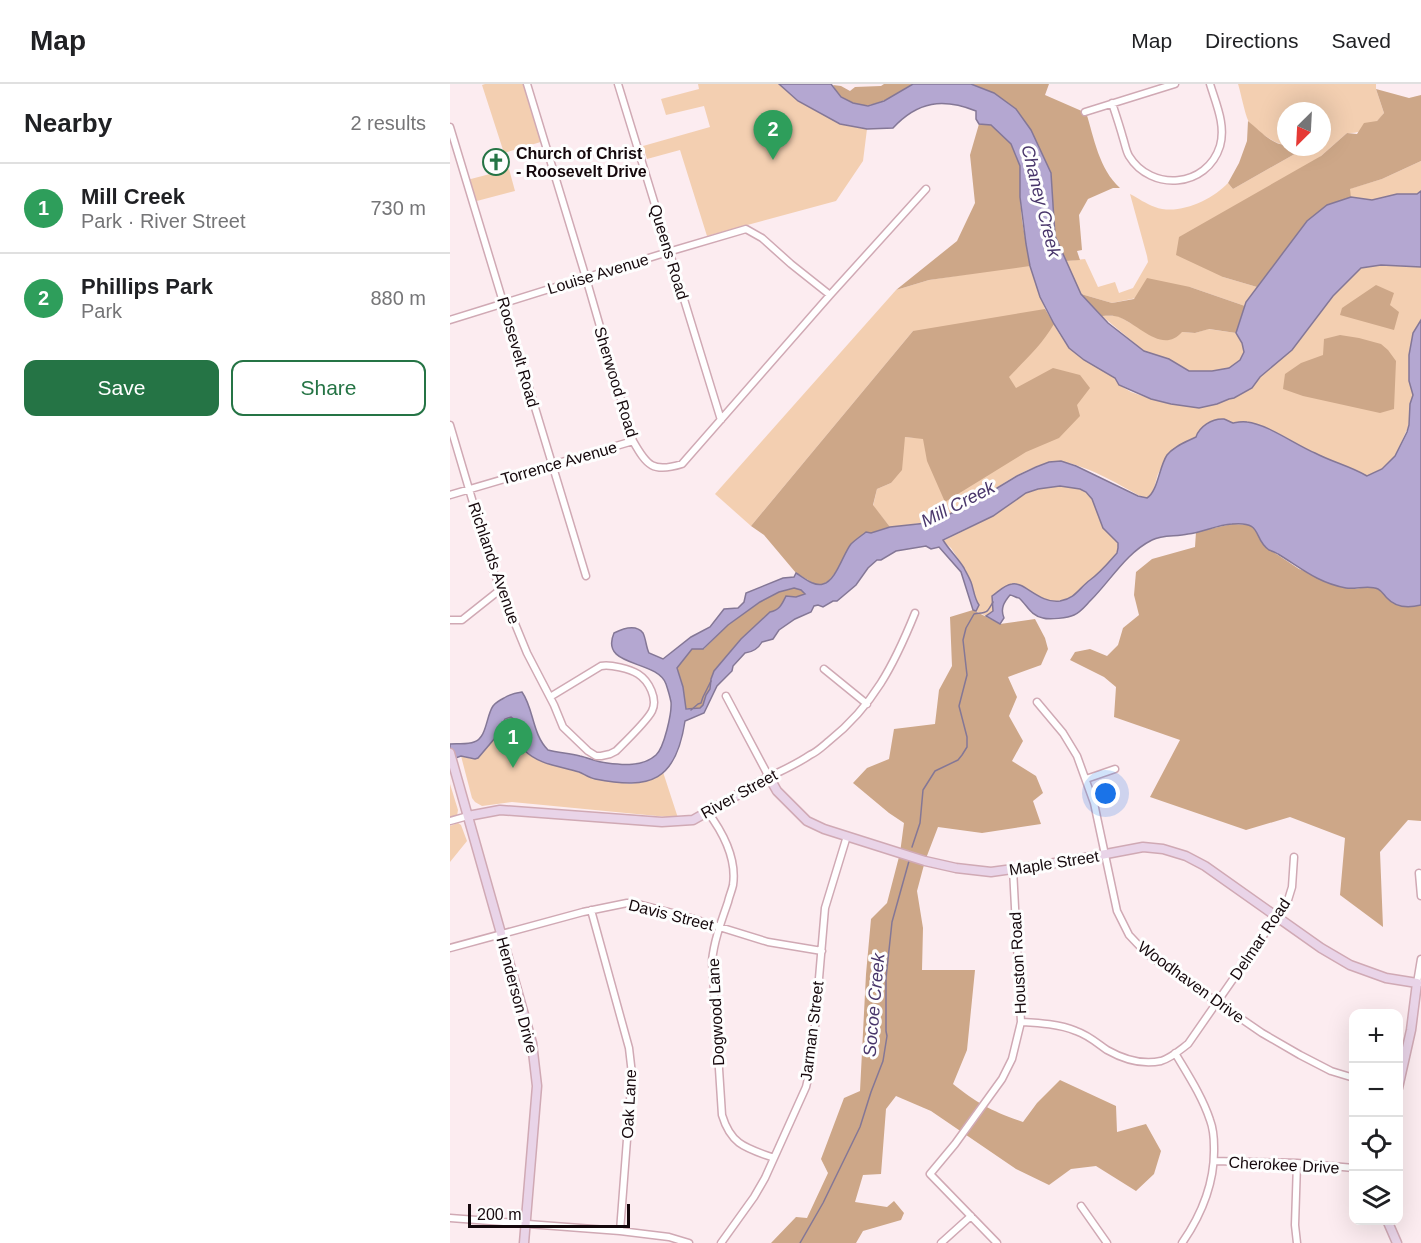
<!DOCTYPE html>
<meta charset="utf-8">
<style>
:root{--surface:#fff;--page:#f6f6f6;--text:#202124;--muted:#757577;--line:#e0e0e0;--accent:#257445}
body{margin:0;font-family:Arial,sans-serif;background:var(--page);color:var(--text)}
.controls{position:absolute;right:18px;bottom:18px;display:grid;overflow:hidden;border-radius:12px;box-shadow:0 6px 24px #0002}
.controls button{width:54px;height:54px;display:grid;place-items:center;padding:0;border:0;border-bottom:2px solid var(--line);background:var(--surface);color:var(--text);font:30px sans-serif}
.compass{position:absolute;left:827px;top:18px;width:54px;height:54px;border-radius:50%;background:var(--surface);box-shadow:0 6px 24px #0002;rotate:204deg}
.scale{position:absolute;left:18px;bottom:15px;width:162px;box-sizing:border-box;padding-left:6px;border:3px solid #15080c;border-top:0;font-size:16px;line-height:21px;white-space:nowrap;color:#15080c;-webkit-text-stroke:4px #fefefe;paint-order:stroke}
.you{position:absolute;left:656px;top:710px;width:21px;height:21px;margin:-15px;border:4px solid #fff;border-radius:50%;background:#1a73e8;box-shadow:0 0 0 9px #1a73e833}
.badge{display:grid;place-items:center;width:39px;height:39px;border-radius:50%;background:var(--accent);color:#fff;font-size:20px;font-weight:700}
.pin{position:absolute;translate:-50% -50px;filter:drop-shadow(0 2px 3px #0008)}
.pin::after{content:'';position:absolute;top:32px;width:21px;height:18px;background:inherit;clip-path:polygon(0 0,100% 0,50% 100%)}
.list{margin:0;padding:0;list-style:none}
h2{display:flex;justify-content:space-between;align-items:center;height:78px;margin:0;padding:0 24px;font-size:26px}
h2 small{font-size:20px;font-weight:400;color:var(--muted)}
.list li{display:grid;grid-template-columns:39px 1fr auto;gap:18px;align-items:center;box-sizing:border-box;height:90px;padding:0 24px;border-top:2px solid var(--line)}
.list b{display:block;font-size:22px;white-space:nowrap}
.list p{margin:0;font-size:20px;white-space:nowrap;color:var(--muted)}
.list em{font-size:20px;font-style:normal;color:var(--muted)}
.actions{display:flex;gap:12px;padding:18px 24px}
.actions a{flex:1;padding:14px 0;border:2px solid var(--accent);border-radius:12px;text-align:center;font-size:21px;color:var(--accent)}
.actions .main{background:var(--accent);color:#fff}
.icon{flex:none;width:33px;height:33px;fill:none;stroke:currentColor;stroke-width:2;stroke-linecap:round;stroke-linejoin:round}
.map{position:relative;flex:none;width:971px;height:1159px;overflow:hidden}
header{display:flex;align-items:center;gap:36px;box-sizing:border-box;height:84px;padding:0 30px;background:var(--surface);border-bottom:2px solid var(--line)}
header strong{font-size:28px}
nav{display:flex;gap:33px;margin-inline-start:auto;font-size:21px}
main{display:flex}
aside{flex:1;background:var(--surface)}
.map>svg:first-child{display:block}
.green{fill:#f3cfb1}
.forest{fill:#cda788}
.water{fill:#b4a7d1;stroke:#847796;stroke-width:1.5;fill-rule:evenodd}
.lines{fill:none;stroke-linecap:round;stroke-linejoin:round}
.stream{stroke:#847796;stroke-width:1.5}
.street-casing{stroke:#d0a9b4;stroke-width:9}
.secondary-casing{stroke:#d0a9b4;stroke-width:11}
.street{stroke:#fff;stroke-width:6}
.secondary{stroke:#e9d4e8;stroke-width:8}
.labels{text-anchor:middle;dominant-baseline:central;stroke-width:6;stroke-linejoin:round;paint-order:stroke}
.poi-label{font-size:16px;font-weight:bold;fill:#15080c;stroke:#fefefe;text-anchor:start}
.street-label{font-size:16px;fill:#15080c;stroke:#fefefe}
.water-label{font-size:18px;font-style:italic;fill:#49366b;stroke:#fefefe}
</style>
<header>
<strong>Map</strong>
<nav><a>Map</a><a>Directions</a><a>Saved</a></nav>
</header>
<main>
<aside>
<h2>Nearby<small>2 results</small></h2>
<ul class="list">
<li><span class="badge" style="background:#2e9e5b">1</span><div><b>Mill Creek</b><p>Park · River Street</p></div><em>730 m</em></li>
<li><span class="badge" style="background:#2e9e5b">2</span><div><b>Phillips Park</b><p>Park</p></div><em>880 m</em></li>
</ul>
<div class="actions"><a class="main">Save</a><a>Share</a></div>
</aside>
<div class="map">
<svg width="971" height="1159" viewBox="0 0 971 1159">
<rect width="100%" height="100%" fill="#fcecf0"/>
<path class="green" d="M35,0H77L94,57L54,69L32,1Z
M248,0H329L348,17L390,40L417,45L413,77L386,117L257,152L230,66L197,75L193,62L260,43L254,22L216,31L211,15L249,5Z
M788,0H926V5L934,29C925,41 913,50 897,49L871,72L773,193L807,203L796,218L795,222L740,203L662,219L631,210L616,177L635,175L648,203L665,198L669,209L683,204L698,178L697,172L680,110C688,114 696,120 705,123C728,132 762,116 778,99L783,105L857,63H872V27H836V61C826,61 805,46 799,38C795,31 791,9 788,0Z
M971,77V107L967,110H947L922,116L901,113L899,105L932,95Z
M59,85L65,107L23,118L17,96Z
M564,135L595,225L610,251L619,264L665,294L669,301L681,308L701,315L721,320L749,324L784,314L802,304L810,293L856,248L883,212L911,184L931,181L971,183V235L963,249L959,271V297L963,311L960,320L959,341L945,372L932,385L917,392C901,383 883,378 866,370C846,361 817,339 795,338C785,337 734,356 727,363C721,370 712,381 708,390C705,398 705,409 697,414L688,411C669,400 635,381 613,378C581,374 535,414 507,428C484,439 464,440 440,443L423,422L427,405L441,399L455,353L466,354L463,247L301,442L265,410L446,206L479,196L518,190Z
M652,232H668L682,240L732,248L745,249L758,245L786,249L792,259L794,268L790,276L779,284L762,287H739L719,275L694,267Z
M608,402C617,403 628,403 636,408C648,417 646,434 655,446C661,454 672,455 667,468C661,476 655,483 649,490C645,493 641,495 638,498C625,512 612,522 592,514C582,510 574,502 564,499L543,527L536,532L526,527L529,521L525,516L521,498L513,482L501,464L493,457L543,432L576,409L588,405Z
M59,633H63L65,636L66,651L126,687L143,695L181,700L206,694L213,688L228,734L62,718L32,722L25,718L22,714L11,672L22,675L45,654L51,641Z
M0,700L8,726L7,732L0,734Z
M8,739L11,741L17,757L0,778V742Z"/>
<path class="forest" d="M434,0H463C443,12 415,33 391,14C388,11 385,5 383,1L391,2L400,7L405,3L431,2Z
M521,0H599L595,11L634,28H636C644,54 649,85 670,104H663L638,115L629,131L632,166L627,167L630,176L616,177L605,152L601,89L544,9Z
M926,5L959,14L971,11V77L932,95L900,105L901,113L877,121L857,138L807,203L773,193L726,171L729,153L871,72L897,49L907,50L914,39L927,37L934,29Z
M798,37C808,45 822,61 836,61V63H857L783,105L778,99L789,79L797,57Z
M529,40L541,41L561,60L570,82V113L572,136L580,182L479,196L446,206L507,157L525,119L520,71Z
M697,194L740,203L795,222L786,249L759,245L745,249L732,248C713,270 690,242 671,234C665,231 658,232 652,232L631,210L662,219L684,215Z
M926,201L944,209L940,221L949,228L944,246L890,231L892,224Z
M595,225L604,240C591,262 576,275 559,293L566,304L603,284L630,291L640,304L627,321L630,332L609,354L576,368L495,418L477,377L473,355L455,353L452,386L441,399L427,405L423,421L440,443L421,449L401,461L385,489L378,497L373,500H365L346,489L314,451L301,442L463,247Z
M890,251L909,254L931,260L938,266L946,277L944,325L930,329L853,312L833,305L835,290L851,279L873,271L874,255Z
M782,440L802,441L816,463L849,485L905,505L916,503L927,504L932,508L938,515L956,523L971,521V737L958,736L930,768L933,843L890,811L895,754L840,733L796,746L700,713L730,656L664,633L666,603L654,593L620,576L625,568L640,565L657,572L668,561L673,544L689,531L684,511L686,488L702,475L745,463L746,448Z
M344,504L352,506L355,510L346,513L339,512L326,527L320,528L291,555L264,587L261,595L260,605L256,611L253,621L250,624H235L233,603L227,584L242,565H254L278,541L310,518L329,508Z
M523,526L550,540L585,535L595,554L598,565L591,581L558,593L567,613L559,632L573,657L562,677L586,692L593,709L583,717L591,740L532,749L488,743L475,777L467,807L473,844L472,886H525L517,966L503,1000C527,1019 543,1028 573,1038L587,1019L610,996L666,1022L667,1048L696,1040L711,1067L704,1090L686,1107L646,1082L621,1085L599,1101L566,1085L481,1027L446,1012L436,1025L431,1090L413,1091L405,1118L437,1123L444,1117L454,1129L451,1136L413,1147L406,1159H321L346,1133L357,1134L378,1089L371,1075L394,1014L410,1007L416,890L421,835L437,819L450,769L454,739L439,729L403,699L417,684L439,675L444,645L485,640L489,606L502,582L500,533Z"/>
<path class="water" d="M329,0H381L391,13L403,19L418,22L434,17L463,0H521L544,9L566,25L581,46L601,89L605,152L631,210L658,239L694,267L719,275L739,287H762L779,284L790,276L794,268L792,259L786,249L796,218L857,137L877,121L901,113L922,116L947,110H967L971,107V183L931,181L911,184L883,212L842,266L810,293L802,304L784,314L779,315L767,320L749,324L721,320L701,315L669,301L665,294L634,276L619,264L604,240L590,213L580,182L576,160L570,113V82L561,60L541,41L529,40L526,35V27C493,14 468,17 443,44L417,45L390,40L348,17Z
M971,236V521C959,524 946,524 937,514C934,511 932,507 928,505C918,500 906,506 896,504C868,499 851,484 828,470C825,468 822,467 819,466C802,454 814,437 782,440C767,441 753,448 738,450C726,453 713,450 702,456C676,469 661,496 641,516C636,521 631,528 624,531C618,534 599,536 593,534C581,532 577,521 569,514C567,514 562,511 560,511C554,518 550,525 554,534L550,540L536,532L543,527L542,512C548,508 554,501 562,500C574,497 589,520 610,517C626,514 629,504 640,496C651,488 658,479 667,469L668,464V459L653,444L642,415L636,408L630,405L610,402L588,405L576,409L543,432L493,456C499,466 508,474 514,484C516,488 519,493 521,498C524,506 524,514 529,521L526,527L523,526L511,488L489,463L481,465L476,462L446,467L431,476H427L418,484L406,501L387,517H383L373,523L368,521L364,522L361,528L345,535L329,546L323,555L312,558C308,565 303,568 295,569L283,582L282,587L267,602L254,629L235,637C226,697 201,706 145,695C139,694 134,690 129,688C110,682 89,681 74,666C66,658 66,646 65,636L61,633L55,635L45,654L28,674L25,675L11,672L0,676V660C7,659 17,661 24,658C37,654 36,632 43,622C46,618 50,616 54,614C60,610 65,609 72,608C84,625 82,650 98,666C109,669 119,669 130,672C139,674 147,678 157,679C172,681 193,683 206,671C214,664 222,629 221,618C220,613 218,606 216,600C207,575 149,584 164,549C172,545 186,540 193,549C196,555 196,563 199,569L213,575L241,553L260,543L274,525L288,524L294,518L296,509L333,494L344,493L346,489C353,493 364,503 373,500C386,497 393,470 401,460C405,456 411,452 416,448L421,449L440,443L477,439L491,434L519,421L567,392L586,383L599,378L611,377L626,382L688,412L697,414C708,407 709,383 717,371C724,362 736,358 746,353C749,343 762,334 774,335C777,336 780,338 783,339C788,338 792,337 797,338C817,340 846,361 865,369C882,378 900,382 917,392L932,385L945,372L957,348L959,341L960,320L963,311L959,297V271L963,249ZM344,504L351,506L355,510L346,513L336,512C332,520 330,526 320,528L291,555L264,587L261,595L260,605L256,611L253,621L250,624L236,625L233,603L227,584L242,565H253L278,541L310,518L329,508Z"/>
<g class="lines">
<path class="stream" d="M241,626L248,620L251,619L253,613L261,597
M462,763L470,739L473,706L485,687L508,676L512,671L517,663V653L509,622L517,591L513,556L516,544L524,530C538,528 536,530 543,518
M350,1159L373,1119L410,1043L421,1008L433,977L437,952L436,947V894L442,838L459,777"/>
<defs>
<path id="street" d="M77,0L136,194L183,357C197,382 203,389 232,380L380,211L476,105
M168,0L271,336
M662,19C666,31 670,43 673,54C675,60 676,67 679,72C701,108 757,104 770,62C776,41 766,20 760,0
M635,28L725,0
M0,43L136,492
M0,236L218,168L296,145L312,154L341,180L380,211
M0,341L43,486L77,569L104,621L113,643L138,667L146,672H151L160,670L166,667C175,658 197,637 202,627C208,615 199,597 188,590C180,585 160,580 151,582L100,613
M0,411L183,357
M0,536H12L51,505
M374,585L417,620
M276,612L319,693C333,686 347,680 360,671C367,668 373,662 379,657C423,622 444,581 465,529
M587,618L613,649L627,672L644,719L667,827L679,851L697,870L812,949L850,971L881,987L904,994
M636,695L665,685
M257,727C272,747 287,774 283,801C282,806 279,813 278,818C271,838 264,857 262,877L272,1031C281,1061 296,1064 324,1074
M0,737L18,732
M969,789L971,812
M141,826L179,964L182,990L170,1147
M0,864L133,828L177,819H184L234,832L318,858L372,867
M969,899H967L971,875
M571,938C589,939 609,940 626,947C638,951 647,959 657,966C673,975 693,981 711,977C721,974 730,966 738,960L838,816L842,803L844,773
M725,969C738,991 752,1012 760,1036C763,1044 764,1054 764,1063C765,1099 752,1130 732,1159
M764,1077L847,1079L904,1084
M847,1079L845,1141L847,1159
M631,1122L657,1159
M0,1134L170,1147L219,1153L239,1159
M271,1159L304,1113L315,1094L356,1003L360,986L364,953L375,824L397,752
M491,1159L521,1132
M547,1159L480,1090L505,1060L552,995L562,975L571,938L563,785"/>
<path id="secondary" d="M0,669L82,959L87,1002L74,1159
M18,732L50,726L212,738L243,736L319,693L327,707L357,737L374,745L475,777L506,784L541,788L619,777L693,763L713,765L736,772L755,782L871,864L900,881L936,894L967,899L961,946L948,1004
M937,1136L947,1159"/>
</defs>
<use href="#street" class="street-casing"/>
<use href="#secondary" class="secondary-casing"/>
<use href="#street" class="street"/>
<use href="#secondary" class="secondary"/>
</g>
<defs>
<symbol id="church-ring" viewBox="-11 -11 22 22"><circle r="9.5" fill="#fefefe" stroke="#257445" stroke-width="1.5"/><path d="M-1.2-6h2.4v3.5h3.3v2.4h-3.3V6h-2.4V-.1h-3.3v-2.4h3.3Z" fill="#257445"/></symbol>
</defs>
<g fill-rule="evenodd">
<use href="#church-ring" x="31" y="63" width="30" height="30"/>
</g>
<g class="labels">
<g class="poi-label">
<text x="66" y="69">Church of Christ<tspan x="66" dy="18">- Roosevelt Drive</tspan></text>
</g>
<g class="street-label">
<text transform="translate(219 168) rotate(73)">Queens Road</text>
<text transform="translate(148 190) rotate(-17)">Louise Avenue</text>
<text transform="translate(68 268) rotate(74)">Roosevelt Road</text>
<text transform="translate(166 298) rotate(73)">Sherwood Road</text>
<text transform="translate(109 379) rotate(-16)">Torrence Avenue</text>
<text transform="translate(44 479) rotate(71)">Richlands Avenue</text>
<text transform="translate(289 710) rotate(-29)">River Street</text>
<text transform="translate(604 779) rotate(-9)">Maple Street</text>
<text transform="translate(221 831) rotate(14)">Davis Street</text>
<text transform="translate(810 855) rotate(-56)">Delmar Road</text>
<text transform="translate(568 879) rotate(-93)">Houston Road</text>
<text transform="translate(741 898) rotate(36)">Woodhaven Drive</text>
<text transform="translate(67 911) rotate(75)">Henderson Drive</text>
<text transform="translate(266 928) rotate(-93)">Dogwood Lane</text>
<text transform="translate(362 947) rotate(-83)">Jarman Street</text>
<text transform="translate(179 1020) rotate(-87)">Oak Lane</text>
<text transform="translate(834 1081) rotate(3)">Cherokee Drive</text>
</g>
<g class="water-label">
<text transform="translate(591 117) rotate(76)">Chaney Creek</text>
<text transform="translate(508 420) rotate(-27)">Mill Creek</text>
<text transform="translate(424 921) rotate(-85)">Socoe Creek</text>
</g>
</g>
</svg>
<div class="controls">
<button>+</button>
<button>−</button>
<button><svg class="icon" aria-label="locate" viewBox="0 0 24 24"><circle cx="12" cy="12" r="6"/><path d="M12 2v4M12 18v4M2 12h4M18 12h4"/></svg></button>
<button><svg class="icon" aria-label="layers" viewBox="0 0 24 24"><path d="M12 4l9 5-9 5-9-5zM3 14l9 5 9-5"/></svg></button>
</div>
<svg class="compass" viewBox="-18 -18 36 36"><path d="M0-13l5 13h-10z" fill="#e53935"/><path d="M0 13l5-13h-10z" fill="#757577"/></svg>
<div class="scale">200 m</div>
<div class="you"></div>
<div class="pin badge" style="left:63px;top:684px;background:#2e9e5b">1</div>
<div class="pin badge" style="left:323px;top:76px;background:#2e9e5b">2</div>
</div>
</main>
